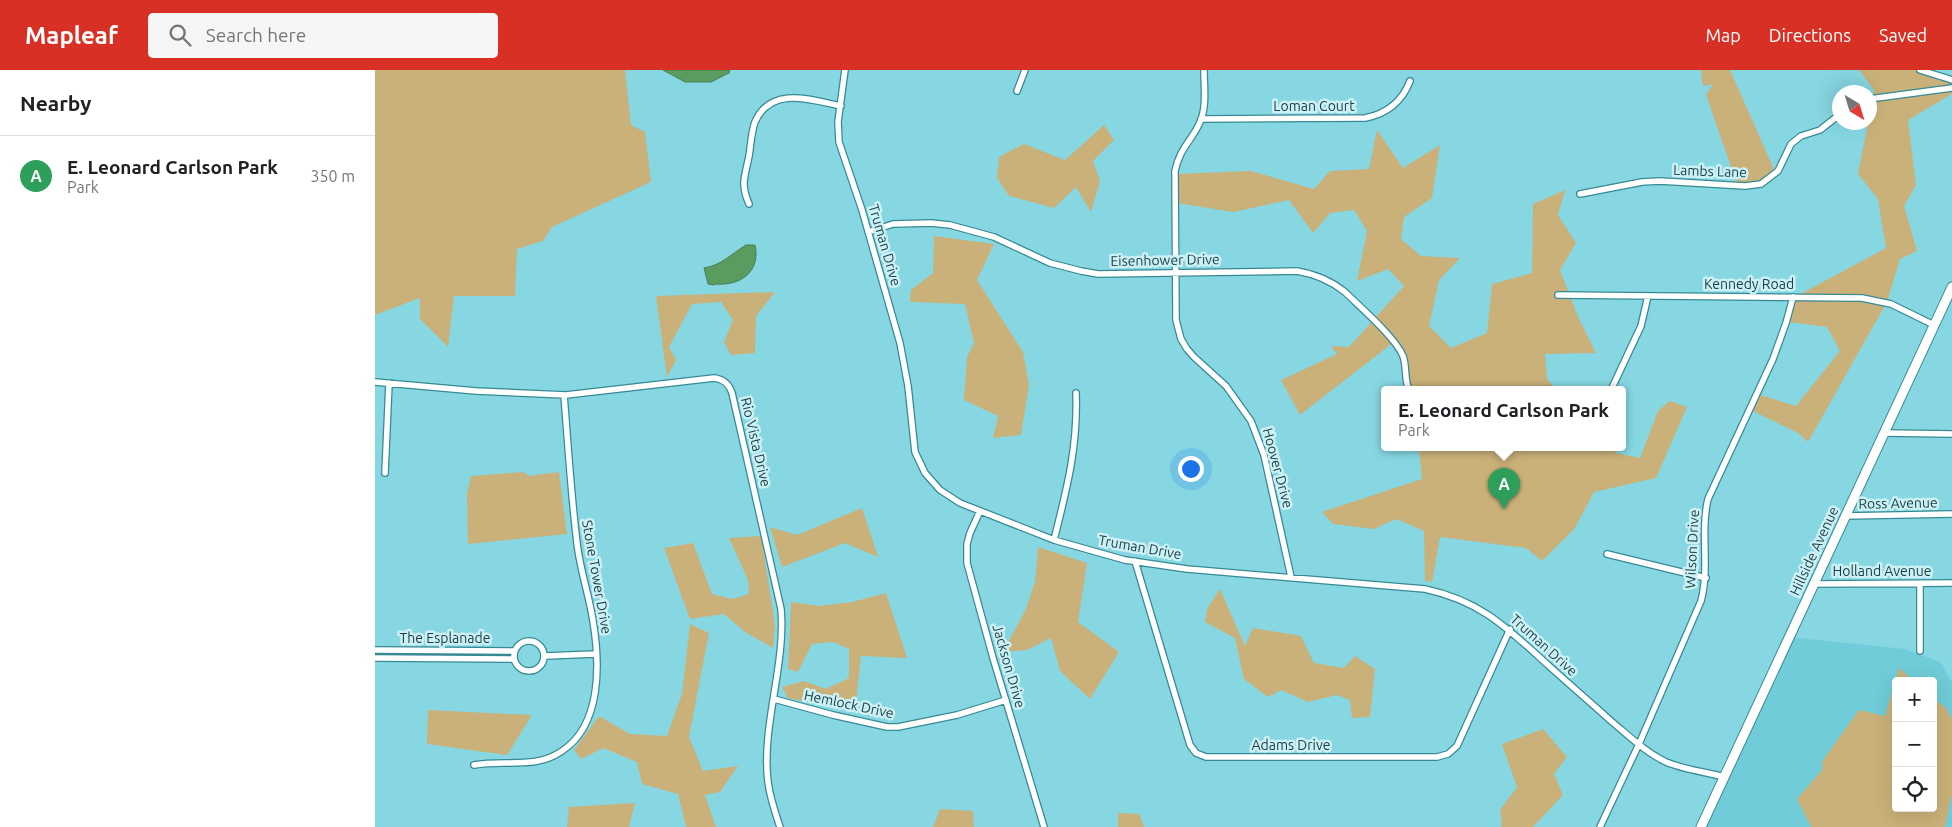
<!DOCTYPE html>
<meta charset="utf-8">
<style>
:root{--surface:#fff;--page:#f6f6f6;--text:#202124;--muted:#757577;--line:#e0e0e0;--accent:#d93025}
body{margin:0;font-family:Ubuntu,sans-serif;background:var(--page);color:var(--text)}
.controls{position:absolute;right:15px;bottom:15px;display:grid;overflow:hidden;border-radius:5px;box-shadow:0 5px 20px #0002}
.controls button{width:45px;height:45px;display:grid;place-items:center;padding:0;border:0;border-bottom:1px solid var(--line);background:var(--surface);color:var(--text);font:25px sans-serif}
.compass{position:absolute;left:1457px;top:15px;width:45px;height:45px;border-radius:50%;background:var(--surface);box-shadow:0 5px 20px #0002;rotate:142deg}
.you{position:absolute;left:815px;top:398px;width:18px;height:18px;margin:-12px;border:4px solid #fff;border-radius:50%;background:#1a73e8;box-shadow:0 0 0 8px #1a73e833}
.badge{display:grid;place-items:center;width:32px;height:32px;border-radius:50%;background:var(--accent);color:#fff;font-size:16px;font-weight:700}
.pin{position:absolute;translate:-50% -41px;filter:drop-shadow(0 1px 2px #0008)}
.pin::after{content:'';position:absolute;top:26px;width:18px;height:15px;background:inherit;clip-path:polygon(0 0,100% 0,50% 100%)}
.popup{position:absolute;left:1006px;top:316px;width:245px;height:65px;box-sizing:border-box;display:grid;place-content:center;border-radius:5px;background:var(--surface);filter:drop-shadow(0 1px 4px #0005);font-size:16px;white-space:nowrap;color:var(--muted)}
.popup b{font-size:19px;color:var(--text)}
.popup::after{content:'';position:absolute;left:50%;top:100%;margin-left:-10px;border:10px solid transparent;border-top-color:var(--surface)}
.list{margin:0;padding:0;list-style:none}
h2{display:flex;justify-content:space-between;align-items:center;height:65px;margin:0;padding:0 20px;font-size:21px}
h2 small{font-size:16px;font-weight:400;color:var(--muted)}
.list li{display:grid;grid-template-columns:32px 1fr auto;gap:15px;align-items:center;box-sizing:border-box;height:80px;padding:0 20px;border-top:1px solid var(--line)}
.list b{display:block;font-size:19px;white-space:nowrap}
.list p{margin:0;font-size:16px;white-space:nowrap;color:var(--muted)}
.list em{font-size:16px;font-style:normal;color:var(--muted)}
.icon{flex:none;width:28px;height:28px;fill:none;stroke:currentColor;stroke-width:2;stroke-linecap:round;stroke-linejoin:round}
.map{position:relative;flex:none;width:1577px;height:757px;overflow:hidden}
header{display:flex;align-items:center;gap:30px;box-sizing:border-box;height:70px;padding:0 25px;background:var(--accent);color:#fff}
header strong{font-size:24px}
nav{display:flex;gap:28px;margin-inline-start:auto;font-size:18px}
.search{width:350px;height:45px;background:var(--page);display:flex;align-items:center;gap:12px;box-sizing:border-box;padding:0 18px;border-radius:5px;color:var(--muted);font-size:19px}
main{display:flex}
aside{flex:1;background:var(--surface)}
.map>svg:first-child{display:block}
.built{fill:#6fccd8;fill-rule:evenodd}
.green{fill:#cab179}
.water{fill:#5a9b60;stroke:#488058}
.lines{fill:none;stroke-linecap:round;stroke-linejoin:round}
.minor-casing{stroke:#368a94;stroke-width:8}
.secondary-casing{stroke:#368a94;stroke-width:11}
.minor{stroke:#fff;stroke-width:5.5}
.secondary{stroke:#fff;stroke-width:9}
.labels{text-anchor:middle;dominant-baseline:central;stroke-width:5;stroke-linejoin:round;paint-order:stroke}
.street-label{font-size:14px;fill:#1e4044;stroke:#cbf1f6}
</style>
<header>
<strong>Mapleaf</strong>
<div class="search"><svg class="icon" aria-label="search" viewBox="0 0 24 24"><circle cx="10" cy="10" r="6"/><path d="M15 15l6 6"/></svg>Search here</div>
<nav><a>Map</a><a>Directions</a><a>Saved</a></nav>
</header>
<main>
<aside>
<h2>Nearby<small></small></h2>
<ul class="list">
<li><span class="badge" style="background:#2e9e5b">A</span><div><b>E. Leonard Carlson Park</b><p>Park</p></div><em>350 m</em></li>
</ul>
</aside>
<div class="map">
<svg width="1577" height="757" viewBox="0 0 1577 757">
<rect width="100%" height="100%" fill="#86d7e2"/>
<path class="built" d="M1413,567L1530,579L1565,592L1577,612V757H1326ZM1521,611H1558V738H1521Z"/>
<path class="green" d="M0,0H250L256,55L270,62L276,112L177,157L168,171L142,179L140,226H79L73,277L45,249V228L0,245Z
M1326,0H1355L1401,104L1385,115L1362,114L1331,25L1338,14L1328,16Z
M1484,0H1555L1577,12V24L1533,50L1541,115L1529,136L1542,181L1525,189L1512,232L1433,372L1423,363L1378,341L1385,325L1421,336L1465,281L1452,257L1414,252L1420,227L1511,178L1503,129L1483,104L1493,53L1494,52L1499,20Z
M729,55L739,70L718,91L725,111L716,142L701,117L679,138L634,126L622,108L624,87L649,74L690,90Z
M1002,60L1028,98L1065,75L1057,128L1029,147L1026,169L1046,186L1085,188L1064,210L1054,256L1076,278L1112,263L1117,214L1157,203L1158,134L1190,120L1183,145L1201,173L1185,200L1203,247L1221,283L1170,284L1172,309L1182,320H1035L1019,272L925,345L906,310L962,284L956,276L974,277L1029,216L1013,199L982,211L992,161L979,140L955,143L938,163L914,130L858,142L802,133L801,104L876,101L939,119L955,101L994,99Z
M559,166L619,174L602,210L648,282L654,315L646,365L618,368L623,346L589,330L592,287L599,273L590,234L535,232L536,220L558,203Z
M400,222L381,246L380,283L356,285L349,272L358,250L346,232L317,234L294,277L301,290L292,307L281,226Z
M1295,331L1312,337L1281,408L1219,422L1200,458L1167,491L1151,478L1065,467L1057,512L1050,511L1049,461L1021,449L999,459L958,454L947,442L1047,409L1044,378H1238L1241,383L1265,388L1283,341Z
M148,402L154,406L184,402L192,464L93,474L92,423L96,406Z
M487,438L503,487L470,473L407,497L395,457L422,465Z
M386,466L400,555L398,578L370,562L349,544L315,549L289,478L318,473L337,524L357,529L374,524L373,510L354,468Z
M663,477L712,493L703,552L744,582L715,629L685,601L676,568L652,580L628,582L651,539L660,512Z
M845,519L870,576L878,558L926,566L939,593L969,598L980,586L1000,599L995,647L977,648L975,630L962,625L933,632L906,620L893,627L869,609L860,568L830,552L832,539Z
M511,523L532,588L486,586L480,641L413,628L407,617L429,611L451,619L474,608V579L458,572L437,574L423,602L413,599L416,532L444,536L477,532Z
M315,554L334,563L314,667L328,701L363,696L345,722L330,725L341,757H311L303,724L267,714L262,692L228,678L206,689L199,680L224,646L255,664L292,666L307,624Z
M1524,598L1539,611H1521V738H1558V628L1571,638L1577,649V724L1570,757H1436L1422,729L1447,700L1448,690L1484,640L1510,646Z
M53,640L157,645L132,685L52,674Z
M1168,659L1192,687L1179,704L1188,725L1158,757H1124L1127,756L1125,740L1142,717L1127,674Z
M260,733L254,757H192L194,737Z
M565,739L598,741L599,757H558Z
M743,743L764,744L769,757H743Z"/>
<path class="water" d="M288,0H355L354,3L336,12H310Z
M371,175H380C386,202 365,216 341,214L339,215L333,214L329,198C347,195 356,184 371,175Z"/>
<g class="lines">
<defs>
<path id="minor" d="M470,0L463,52L464,72L487,140L525,273L533,316L540,382L550,403L565,420L585,433L679,470L750,490L812,499L1050,519C1106,531 1132,558 1173,595C1194,614 1215,632 1236,651C1253,665 1270,682 1291,692C1307,699 1331,702 1349,707
M829,0C829,16 832,37 825,52C817,71 805,77 800,101L801,250L806,269L812,279L819,287L851,316L876,351L889,385L916,507
M1545,0L1577,10
M642,21L650,0
M1494,29L1577,18
M826,49L990,48C1011,44 1027,32 1035,11
M1205,124L1267,112L1285,111L1370,116L1386,114L1403,101L1416,74L1426,66L1445,60L1464,45
M374,134C365,113 370,107 374,86C376,75 376,63 380,52C396,15 437,30 466,36
M493,162L518,154L556,153L575,155L619,167L675,193L706,201L723,204L922,201C940,204 955,210 970,222C985,237 1020,267 1028,286C1032,297 1029,309 1034,320
M1183,225L1487,228L1516,234L1559,255
M0,312L101,321L191,325L339,308C349,309 354,314 357,323L406,539C411,595 386,657 393,712C395,728 400,742 405,757
M1236,320L1266,256L1273,226
M1510,363L1577,364
M10,403L14,313
M605,441L595,463L592,474V493L618,588L669,757
M1470,446L1577,444
M679,470C692,418 703,377 701,323
M1232,484L1331,508
M760,491L815,675L821,683L831,687H1062L1073,684L1082,676L1135,559
M1438,514L1577,513
M139 586a15 15 0 1 1 30 0a15 15 0 1 1-30 0Z
M0,580L140,581
M1545,581V514
M170,586L220,584
M0,588L139,589
M399,629L458,645L512,657H523L582,645L631,630
M99,695C129,689 160,700 187,681C227,655 225,593 218,551C214,525 205,500 202,473C196,424 193,375 189,325
M1225,757L1264,674L1326,531C1335,497 1325,463 1333,429L1398,289L1411,253L1418,227"/>
<path id="secondary" d="M1326,757L1577,217"/>
</defs>
<use href="#minor" class="minor-casing"/>
<use href="#secondary" class="secondary-casing"/>
<use href="#minor" class="minor"/>
<use href="#secondary" class="secondary"/>
</g>
<g class="labels">
<g class="street-label">
<text x="939" y="36">Loman Court</text>
<text transform="translate(1335 101) rotate(2)">Lambs Lane</text>
<text transform="translate(510 175) rotate(74)">Truman Drive</text>
<text transform="translate(790 190) rotate(-1)">Eisenhower Drive</text>
<text x="1374" y="214">Kennedy Road</text>
<text transform="translate(381 372) rotate(77)">Rio Vista Drive</text>
<text transform="translate(903 398) rotate(75)">Hoover Drive</text>
<text transform="translate(1523 433) rotate(-1)">Ross Avenue</text>
<text transform="translate(765 477) rotate(10)">Truman Drive</text>
<text transform="translate(1317 479) rotate(-87)">Wilson Drive</text>
<text transform="translate(1439 481) rotate(-65)">Hillside Avenue</text>
<text x="1507" y="501">Holland Avenue</text>
<text transform="translate(222 507) rotate(80)">Stone Tower Drive</text>
<text x="70" y="568">The Esplanade</text>
<text transform="translate(1169 575) rotate(42)">Truman Drive</text>
<text transform="translate(634 596) rotate(74)">Jackson Drive</text>
<text transform="translate(474 634) rotate(12)">Hemlock Drive</text>
<text x="916" y="675">Adams Drive</text>
</g>
</g>
</svg>
<div class="controls">
<button>+</button>
<button>−</button>
<button><svg class="icon" aria-label="locate" viewBox="0 0 24 24"><circle cx="12" cy="12" r="6"/><path d="M12 2v4M12 18v4M2 12h4M18 12h4"/></svg></button>
</div>
<svg class="compass" viewBox="-18 -18 36 36"><path d="M0-13l5 13h-10z" fill="#e53935"/><path d="M0 13l5-13h-10z" fill="#757577"/></svg>
<div class="you"></div>
<div class="pin badge" style="left:1129px;top:439px;background:#2e9e5b">A</div>
<div class="popup"><b>E. Leonard Carlson Park</b>Park</div>
</div>
</main>
